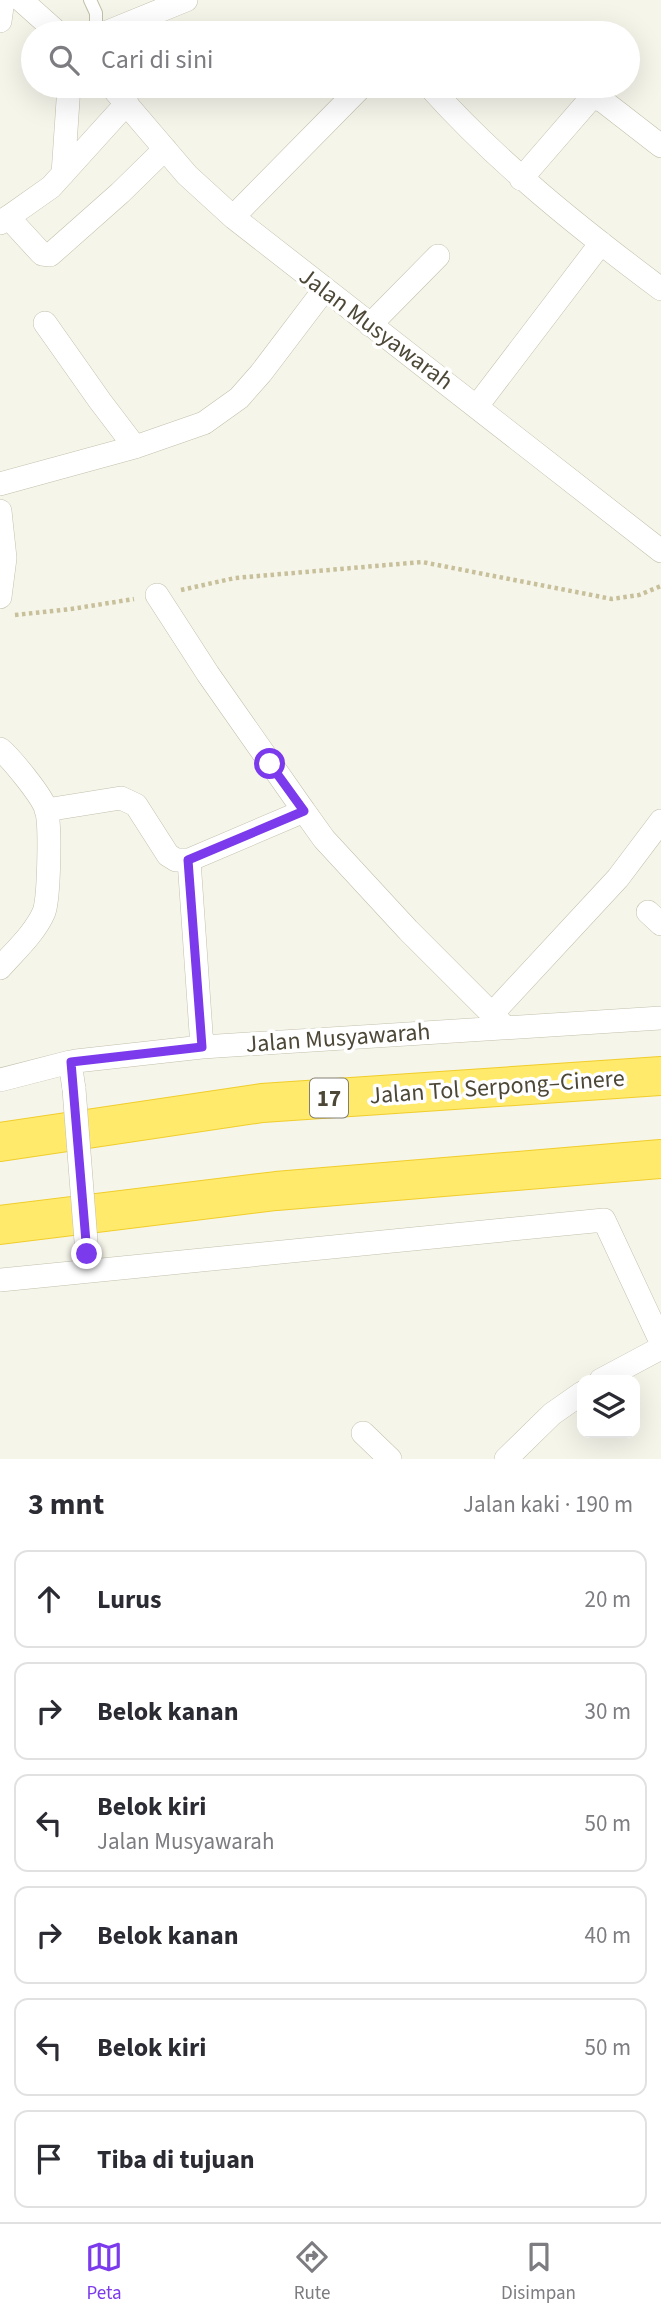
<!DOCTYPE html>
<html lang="id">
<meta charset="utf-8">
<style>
:root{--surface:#fff;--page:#f7f7f7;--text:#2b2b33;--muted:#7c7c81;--line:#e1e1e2;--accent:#7c3aed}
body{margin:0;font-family:"Source Sans 3",sans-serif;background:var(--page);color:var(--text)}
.controls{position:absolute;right:21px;bottom:21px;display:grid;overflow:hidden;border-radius:14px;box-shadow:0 7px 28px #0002}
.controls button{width:63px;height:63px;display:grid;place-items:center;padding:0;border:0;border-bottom:2px solid var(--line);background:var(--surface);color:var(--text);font:35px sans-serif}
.stop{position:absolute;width:21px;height:21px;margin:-16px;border:5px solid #7c3aed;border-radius:50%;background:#fff}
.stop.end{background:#7c3aed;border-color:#fff;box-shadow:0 2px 7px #0008}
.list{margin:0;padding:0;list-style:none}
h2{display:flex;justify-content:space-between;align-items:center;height:91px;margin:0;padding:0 28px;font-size:30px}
h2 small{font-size:23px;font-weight:400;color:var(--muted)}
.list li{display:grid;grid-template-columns:46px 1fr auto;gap:21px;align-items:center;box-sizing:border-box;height:98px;margin:0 14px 14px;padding:0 14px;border:2px solid var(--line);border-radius:14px}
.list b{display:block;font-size:26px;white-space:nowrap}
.list p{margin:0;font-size:23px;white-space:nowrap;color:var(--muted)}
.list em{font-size:23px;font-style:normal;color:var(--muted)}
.icon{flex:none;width:38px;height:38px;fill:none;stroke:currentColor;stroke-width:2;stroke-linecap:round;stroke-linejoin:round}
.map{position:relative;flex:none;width:661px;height:1459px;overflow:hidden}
.search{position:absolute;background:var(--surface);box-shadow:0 7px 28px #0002;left:21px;right:21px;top:21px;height:77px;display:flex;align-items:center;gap:18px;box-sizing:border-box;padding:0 24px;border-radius:38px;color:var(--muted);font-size:26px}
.sheet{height:763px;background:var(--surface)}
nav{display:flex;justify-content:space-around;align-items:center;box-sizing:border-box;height:98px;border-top:2px solid var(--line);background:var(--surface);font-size:19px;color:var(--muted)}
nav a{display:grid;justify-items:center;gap:4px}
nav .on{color:var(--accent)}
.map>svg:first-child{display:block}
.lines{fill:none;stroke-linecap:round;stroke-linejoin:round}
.lane-casing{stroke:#c3c0ab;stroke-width:14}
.street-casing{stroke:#c3c0ab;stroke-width:24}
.highway-casing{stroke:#f0cd2a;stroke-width:40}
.path{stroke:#c7c09a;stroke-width:4.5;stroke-dasharray:3.5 3.5;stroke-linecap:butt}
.lane{stroke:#fff;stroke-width:12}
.street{stroke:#fff;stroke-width:23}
.highway{stroke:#ffea6c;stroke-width:38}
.street-bridge-casing{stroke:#c3c0ab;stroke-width:24;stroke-linecap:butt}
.street-bridge{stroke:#fff;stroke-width:23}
.route{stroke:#7c3aed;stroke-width:9}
.labels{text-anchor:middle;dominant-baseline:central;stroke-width:7;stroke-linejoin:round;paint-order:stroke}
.shield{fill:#fff;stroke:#827e72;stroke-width:2}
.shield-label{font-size:23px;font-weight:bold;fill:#4c4736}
.street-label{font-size:24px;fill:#4c4736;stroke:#fff}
</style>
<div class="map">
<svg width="661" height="1459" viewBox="0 0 661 1459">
<rect width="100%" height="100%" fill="#f6f5ea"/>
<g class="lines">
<defs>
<path id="lane" d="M90,0L96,13V33"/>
<path id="street" d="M21,0L58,33
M0,21L3,0
M105,33L186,0
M111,86L187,175L233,217L661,551
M429,86C498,163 578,227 661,289
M63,174L69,86
M521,179L592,97L603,101L661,146
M8,217L42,254L50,255L120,193L165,149
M233,217L362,86
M0,223L51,187L127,103
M45,323L100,401L135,447
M370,325L438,256
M477,406L601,243
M0,484L135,447L204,423L239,398L261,373L324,290
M0,511L5,558L0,597
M157,595L208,674L304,811
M0,749C11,758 42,796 46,809C51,823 49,898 44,912C35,933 15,951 0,968
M46,810L121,798L136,805L168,855L176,860H189L304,811L324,839L408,930L505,1027
M189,860L202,1047
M648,912L661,924
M491,1015L618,878L661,821
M0,1080L70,1062
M74,1089L70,1062L76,1061L202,1047L661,1018
M0,1280L604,1220L661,1342
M601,1380L661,1348
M363,1433L390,1459
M506,1459L552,1414L582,1393"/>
<path id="highway" d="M0,1142L262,1103L661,1076
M0,1225L276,1191L661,1159"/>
</defs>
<use href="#lane" class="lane-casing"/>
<use href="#street" class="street-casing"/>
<use href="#highway" class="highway-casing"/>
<path class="path" d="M181,590L235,578L422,562L612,599L639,595L661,586
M15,615L71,609L134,599"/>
<use href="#lane" class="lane"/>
<use href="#street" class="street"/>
<use href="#highway" class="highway"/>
<defs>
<path id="street-bridge" d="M74,1089L87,1254"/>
</defs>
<use href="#street-bridge" class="street-bridge-casing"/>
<use href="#street-bridge" class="street-bridge"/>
</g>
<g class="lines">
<path class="route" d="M87,1254L71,1062L202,1047L188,860L304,811L270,764"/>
</g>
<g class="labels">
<rect class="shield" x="310" y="1078.5" width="38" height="39" rx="5"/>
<g class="shield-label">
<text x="329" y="1098">17</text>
</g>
<g class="street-label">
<text transform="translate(376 329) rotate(37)">Jalan Musyawarah</text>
<text transform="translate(338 1038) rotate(-4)">Jalan Musyawarah</text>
<text transform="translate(497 1087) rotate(-4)">Jalan Tol Serpong–Cinere</text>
</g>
</g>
</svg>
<div class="controls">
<button><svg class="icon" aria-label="layers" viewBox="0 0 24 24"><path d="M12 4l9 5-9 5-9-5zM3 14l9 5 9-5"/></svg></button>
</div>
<div class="stop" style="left:270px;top:764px"></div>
<div class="stop end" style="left:87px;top:1254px"></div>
<div class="search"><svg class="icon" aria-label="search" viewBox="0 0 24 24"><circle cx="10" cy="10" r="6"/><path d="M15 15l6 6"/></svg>Cari di sini</div>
</div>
<section class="sheet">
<h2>3 mnt<small>Jalan kaki · 190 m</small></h2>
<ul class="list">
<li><svg class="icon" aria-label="ahead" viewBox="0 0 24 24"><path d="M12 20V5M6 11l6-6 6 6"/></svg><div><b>Lurus</b></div><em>20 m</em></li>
<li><svg class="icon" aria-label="right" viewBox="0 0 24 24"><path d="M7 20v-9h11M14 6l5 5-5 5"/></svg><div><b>Belok kanan</b></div><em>30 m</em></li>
<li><svg class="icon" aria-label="left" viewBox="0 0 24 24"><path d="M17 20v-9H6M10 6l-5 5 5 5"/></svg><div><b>Belok kiri</b><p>Jalan Musyawarah</p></div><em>50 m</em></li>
<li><svg class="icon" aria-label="right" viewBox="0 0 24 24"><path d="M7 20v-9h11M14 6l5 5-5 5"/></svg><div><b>Belok kanan</b></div><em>40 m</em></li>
<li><svg class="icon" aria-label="left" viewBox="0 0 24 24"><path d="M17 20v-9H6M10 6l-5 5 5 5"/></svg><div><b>Belok kiri</b></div><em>50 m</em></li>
<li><svg class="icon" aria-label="arrive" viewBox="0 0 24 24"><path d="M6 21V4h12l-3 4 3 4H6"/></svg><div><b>Tiba di tujuan</b></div></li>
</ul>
</section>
<nav>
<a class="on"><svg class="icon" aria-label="map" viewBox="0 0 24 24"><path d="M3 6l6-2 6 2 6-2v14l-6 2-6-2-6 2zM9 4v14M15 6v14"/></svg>Peta</a>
<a><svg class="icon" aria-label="directions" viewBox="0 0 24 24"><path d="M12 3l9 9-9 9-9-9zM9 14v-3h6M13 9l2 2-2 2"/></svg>Rute</a>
<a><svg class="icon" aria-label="saved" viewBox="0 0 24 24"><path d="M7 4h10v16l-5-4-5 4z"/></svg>Disimpan</a>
</nav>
